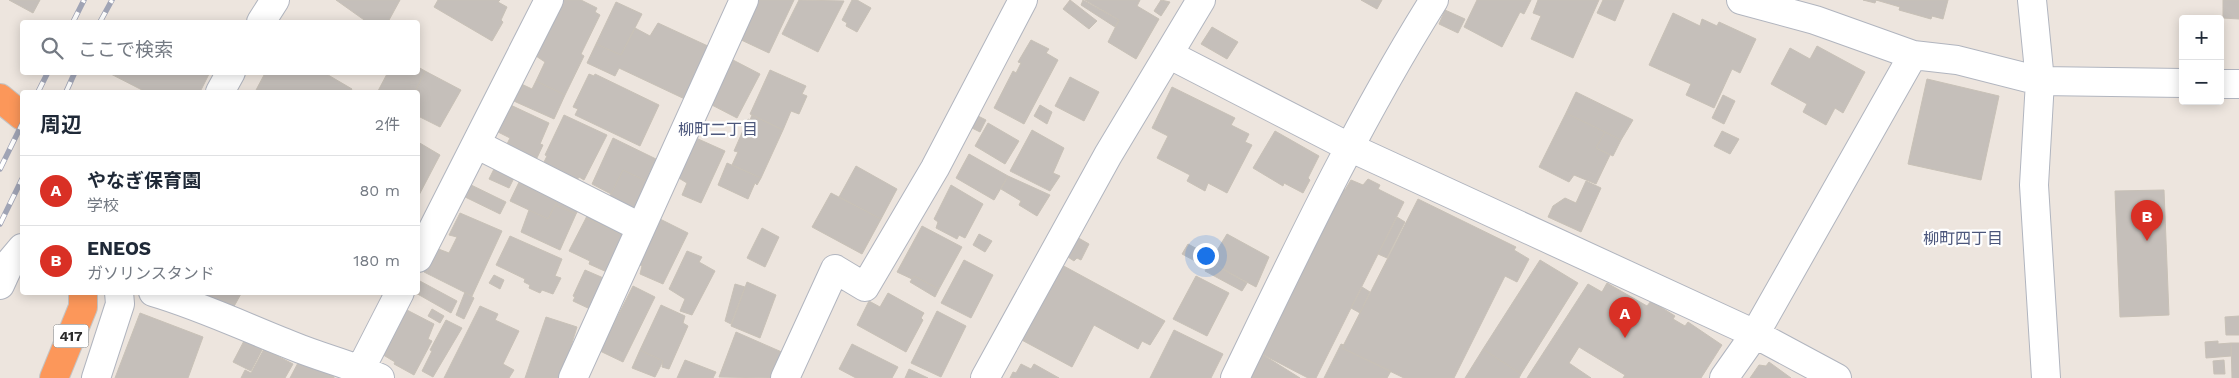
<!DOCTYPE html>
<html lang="ja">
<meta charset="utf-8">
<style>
:root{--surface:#fff;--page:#f6f6f7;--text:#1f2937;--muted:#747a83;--line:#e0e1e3;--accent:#d93025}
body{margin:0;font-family:"Work Sans","Noto Sans JP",sans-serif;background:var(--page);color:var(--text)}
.controls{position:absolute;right:15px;top:15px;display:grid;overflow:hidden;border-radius:5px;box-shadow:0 2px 12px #0003}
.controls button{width:45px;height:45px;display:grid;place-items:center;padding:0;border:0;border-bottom:1px solid var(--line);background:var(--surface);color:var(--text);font:25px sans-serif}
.you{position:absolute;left:1205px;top:255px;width:18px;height:18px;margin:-12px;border:4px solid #fff;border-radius:50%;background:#1a73e8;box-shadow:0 0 0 8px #1a73e833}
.badge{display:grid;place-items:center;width:32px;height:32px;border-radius:50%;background:var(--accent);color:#fff;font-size:16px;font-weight:700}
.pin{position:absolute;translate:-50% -41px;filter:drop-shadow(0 1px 2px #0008)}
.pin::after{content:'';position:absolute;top:26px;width:18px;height:15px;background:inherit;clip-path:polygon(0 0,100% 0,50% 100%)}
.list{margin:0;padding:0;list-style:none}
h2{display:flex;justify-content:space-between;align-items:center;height:65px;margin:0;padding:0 20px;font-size:21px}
h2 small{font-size:16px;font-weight:400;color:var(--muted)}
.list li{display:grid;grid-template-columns:32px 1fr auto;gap:15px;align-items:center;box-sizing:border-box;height:70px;padding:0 20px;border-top:1px solid var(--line)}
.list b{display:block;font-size:19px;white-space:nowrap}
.list p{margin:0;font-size:16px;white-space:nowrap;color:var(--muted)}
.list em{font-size:16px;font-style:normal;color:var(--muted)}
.icon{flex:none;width:28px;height:28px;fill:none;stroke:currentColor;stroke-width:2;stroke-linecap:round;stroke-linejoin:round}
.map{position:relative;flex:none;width:2239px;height:378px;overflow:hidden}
.search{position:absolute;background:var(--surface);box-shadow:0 2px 12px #0003;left:20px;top:20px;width:400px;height:55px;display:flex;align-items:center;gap:12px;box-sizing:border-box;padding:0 18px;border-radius:5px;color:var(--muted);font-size:19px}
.panel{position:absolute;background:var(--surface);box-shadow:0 2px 12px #0003;left:20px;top:90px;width:400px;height:205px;border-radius:5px}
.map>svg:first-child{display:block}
.building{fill:#c5bfba;stroke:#c8c1b7}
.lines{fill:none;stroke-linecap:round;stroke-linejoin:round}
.minor-casing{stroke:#b1b5bf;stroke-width:30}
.highway-casing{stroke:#c4c4c4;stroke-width:30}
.minor{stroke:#fff;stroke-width:28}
.highway{stroke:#fc975a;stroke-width:28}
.rail-casing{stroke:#a0a4b5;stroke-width:5.5}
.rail{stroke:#fff;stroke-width:4;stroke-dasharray:11;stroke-linecap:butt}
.labels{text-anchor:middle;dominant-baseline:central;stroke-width:4.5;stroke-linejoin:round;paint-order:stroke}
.shield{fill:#fff;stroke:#6b6b6b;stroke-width:1}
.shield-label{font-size:14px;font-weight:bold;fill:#2b2b2b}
.neighbourhood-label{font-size:16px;fill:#4c577c;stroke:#fff}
</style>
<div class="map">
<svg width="2239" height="378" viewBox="0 0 2239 378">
<rect width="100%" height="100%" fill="#ede5de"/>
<path class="building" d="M9,0H40L33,13Z
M336,0H400L388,22H367Z
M438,0H500L498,2L507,7L501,20L503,22L492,41L434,7Z
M553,0H581L597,8L595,12L600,15L581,54L584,56L565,95L536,81L545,62L536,56V51Z
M755,0H794L769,53L737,38Z
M799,0L844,1L818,52L782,34Z
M852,0H857L871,8L857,32L846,26L847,23L842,20Z
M1070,0L1097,21L1089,29L1063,9Z
M1083,0L1119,20L1115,27L1081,5Z
M1085,0H1140L1137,6L1159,19L1136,59L1108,42L1119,20Z
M1161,0L1170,2L1161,16L1154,11Z
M1361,0H1382L1377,9Z
M1477,0H1531L1524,14L1520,12L1502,47L1464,27Z
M1538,0H1599L1573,58L1531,39L1541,16L1533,13Z
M1603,0H1624L1615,21L1597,13Z
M1863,0H1948L1943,19L1932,16L1931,19L1899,10L1900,7L1876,0L1875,3Z
M2223,0H2239V19L2223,18Z
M616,2L642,14L621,55L596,44Z
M1445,10L1465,19L1458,33L1439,24Z
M1673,13L1700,26L1702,19L1717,26L1719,22L1756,39L1740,73L1732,69L1714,108L1686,95L1691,84L1649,65Z
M658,23L710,47L689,101L619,68L615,76L587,63L596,44L621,55L635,28L650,36Z
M1212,27L1238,42L1227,59L1201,44Z
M1031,40L1049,49L1046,53L1058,60L1024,124L994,108L1013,71L1016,73L1021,63L1018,62Z
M1817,46L1865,72L1843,113L1835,108L1826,125L1803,112L1807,104L1771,84L1790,48L1810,59Z
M733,60L760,74L737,118L710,104Z
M418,67L425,71L415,92H381L378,91L388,72H418Z
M770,70L806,86L802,94L807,96L799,114L791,111L783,130L750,114Z
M425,71L461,90L440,127L418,116V92H415Z
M107,72H210L200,92H146Z
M261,72H323L352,89L350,92H255L264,75Z
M589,74L594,76L595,74L659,105L640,146L575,115L578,109L573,107Z
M1070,77L1099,92L1084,121L1055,106Z
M1927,79L1999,96L1981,180L1908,164Z
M515,81L532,89L536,81L565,95L554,119L507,98Z
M1172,87L1235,118L1231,125L1249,134L1245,142L1252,145L1227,193L1208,183L1205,191L1187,181L1190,175L1157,158L1168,136L1152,128Z
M1576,92L1633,120L1621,140L1566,113Z
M1723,95L1735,101L1724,124L1712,118Z
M504,102L549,123L540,144L543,145L536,160L507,144L510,138L498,132Z
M1040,105L1052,112L1047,124L1034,116Z
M1566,113L1605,132L1596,148L1610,155L1596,184L1574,175L1569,182L1539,167Z
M564,115L607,135L584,180L579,177L577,180L543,164L547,156L545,155Z
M752,115L783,130L761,178L732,165L738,152L734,151L748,119L750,120Z
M978,116L986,120L980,132L972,128Z
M988,123L1019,141L1005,164L975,146Z
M1032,130L1064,148L1053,173L1060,176L1050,191L1010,171Z
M1275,131L1319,156L1308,178L1310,180L1303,193L1284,183L1283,186L1253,168Z
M1722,131L1739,139L1730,154L1714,146Z
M1605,132L1621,140L1613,156L1596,148Z
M613,138L656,159L646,181L623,170L611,194L592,184Z
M696,138L725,151L701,203L682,195L687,183L677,177Z
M418,142L440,155L418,197Z
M969,154L1008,176L994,200L956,178Z
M497,163L517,172L509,188L489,179Z
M727,163L761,178L757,185L755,183L748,199L718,185Z
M856,166L897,189L881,219L839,197Z
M623,170L646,181L648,178L653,181L638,215L607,202Z
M1008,176L1050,195L1037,216L1019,205L1021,201L1001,189Z
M521,178L560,196L548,219L510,201Z
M1368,179L1380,185L1378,189L1404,202L1316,378H1308L1260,353L1343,189L1345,190L1351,180L1363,185Z
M1586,181L1601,188L1581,232L1548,217L1553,206L1565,198L1576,203Z
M467,183L506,202L500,214L461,195Z
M951,185L983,204L965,238L959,235L957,239L936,228L938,222L934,219Z
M2164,190L2169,315L2120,317L2115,191Z
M831,193L881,219L862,254L812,227Z
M558,199L579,209L576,214L555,205Z
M1418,199L1516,247L1514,250L1529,259L1517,282L1505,276L1454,378H1404L1342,348Z
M555,205L576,214L560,250L521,232L529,210L548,219Z
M589,210L631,229L627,237L586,218Z
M460,213L502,231L472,296L424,272L436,248L449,253L457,237L449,235Z
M1397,217L1405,222L1387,258L1378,254Z
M586,218L627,237L609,273L589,264L590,261L569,251Z
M660,219L688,233L663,284L640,274L642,266L638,264Z
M922,226L962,247L939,289L914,276L912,279L897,272Z
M762,228L779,237L765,267L747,258Z
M979,234L992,241L985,252L973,245Z
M1227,234L1269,257L1256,287L1210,262Z
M510,236L562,259L555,276L561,278L553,294L542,290L540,293L529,288L530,285L524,282L525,279L496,265Z
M1075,236L1089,244L1081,260L1077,258L1074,261L1065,255Z
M1188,244L1201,251L1195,261L1182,254Z
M687,251L702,257L699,262L715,271L692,315L680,311L685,299L669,289Z
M964,260L993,275L971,318L941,303Z
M1540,260L1578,283L1521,374L1483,349Z
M1210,262L1247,283L1242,291L1205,271Z
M1060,264L1165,321L1150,345L1142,341L1138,349L1094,325L1072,367L1018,338Z
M585,270L608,280L590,309L573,301L575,297L573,296Z
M494,275L504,280L500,289L489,283Z
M914,276L939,289L935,297L910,282Z
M1196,276L1229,293L1207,336L1173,319Z
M418,280L457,301L451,313L414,292H418Z
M747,282L776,295L760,338L731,326Z
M1607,283L1647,306L1651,301L1675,316L1673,319L1685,326L1688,322L1722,345L1701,378H1623L1625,375L1579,347L1569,363L1591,378H1527L1588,284L1602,292Z
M735,284L745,287L731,324L725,321Z
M633,286L655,297L623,362L600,351Z
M1362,287L1370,292L1360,313L1351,308Z
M196,292H242L232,310Z
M465,292L474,298L464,319L456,315Z
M888,293L924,313L921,318L923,320L906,352L857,325L869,301L880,307Z
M661,305L685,316L683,323L688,326L669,369L662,367L663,361L640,350Z
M480,306L498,314L495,320L519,331L503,364L514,370L509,378H444Z
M405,309L434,324L428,339L432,341L414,375L394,364L395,362L380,353Z
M432,309L444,316L440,323L428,316Z
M937,311L966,326L941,377L911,363Z
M140,313L203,337L188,378H115Z
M2239,316V335H2226L2225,317Z
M546,317L577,327L561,378H525Z
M446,320L462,328L433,377L422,371L432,351L430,350Z
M1174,330L1223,354L1211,378H1150Z
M736,332L784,353L772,378L719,377Z
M245,339L263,348L251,371L233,362Z
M2218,341V344L2231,343V356L2206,358L2205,342Z
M2231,343H2239V378H2232Z
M852,344L898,367L892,378H856L839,369Z
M1341,344L1344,345L1342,348L1391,371L1387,378H1324Z
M264,349L293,364L285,378H241L245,370L251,373Z
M1483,349L1521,374L1519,378H1465Z
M640,350L663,361L655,377L632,368Z
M1260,353L1300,378H1247Z
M300,359L334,377V378H290Z
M685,360L716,372L713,378H677Z
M2224,360L2225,374H2214L2213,361Z
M1769,362L1791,378H1750L1759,365L1766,366Z
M1021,364L1031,369L1034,364L1059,378H1010L1013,372L1016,373Z
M909,369L928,378H905Z"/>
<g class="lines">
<defs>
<path id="minor" d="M1741,0L1815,20L1913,55L1957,60L2040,81L2183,83
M2032,0L2040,81L2034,185L2046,378
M261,22L275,0
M1170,55L1349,147L1755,334L1837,378
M2220,84H2239
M220,92L231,72
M476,144L640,227
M418,258L549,0
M0,285L11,261L22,248
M153,292C201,306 247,328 293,346C322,358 352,365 380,378
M96,378L120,304L119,292
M356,378L400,292
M573,378L744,0
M785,378L835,269L865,287L935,168L1023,0
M985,378L1108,155L1201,0
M1235,378C1297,250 1358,121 1434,0
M1724,378L1755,334L1913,55"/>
<path id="highway" d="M0,98L22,116
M54,378L83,307V292"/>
</defs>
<use href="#minor" class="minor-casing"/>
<use href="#highway" class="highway-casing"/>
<use href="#minor" class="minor"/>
<use href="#highway" class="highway"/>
<defs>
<path id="rail" d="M73,22L84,0
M100,22L112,0
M38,92L48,72
M66,92L75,72
M0,169L22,124
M0,224L22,179"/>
</defs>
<use href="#rail" class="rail-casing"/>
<use href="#rail" class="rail"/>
</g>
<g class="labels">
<rect class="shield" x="53.5" y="324.5" width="35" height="23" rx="4"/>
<g class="shield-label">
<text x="71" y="336">417</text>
</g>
<g class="neighbourhood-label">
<text x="718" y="129">柳町二丁目</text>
<text x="1963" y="238">柳町四丁目</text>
</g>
</g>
</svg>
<div class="controls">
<button>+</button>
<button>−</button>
</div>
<div class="you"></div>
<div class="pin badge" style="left:1625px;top:338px">A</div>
<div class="pin badge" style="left:2147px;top:241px">B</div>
<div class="search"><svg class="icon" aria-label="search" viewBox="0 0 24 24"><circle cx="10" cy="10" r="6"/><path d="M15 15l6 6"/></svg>ここで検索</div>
<section class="panel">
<h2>周辺<small>2件</small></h2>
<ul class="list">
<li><span class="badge">A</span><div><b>やなぎ保育園</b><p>学校</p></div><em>80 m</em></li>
<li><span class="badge">B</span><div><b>ENEOS</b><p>ガソリンスタンド</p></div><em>180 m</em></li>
</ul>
</section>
</div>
